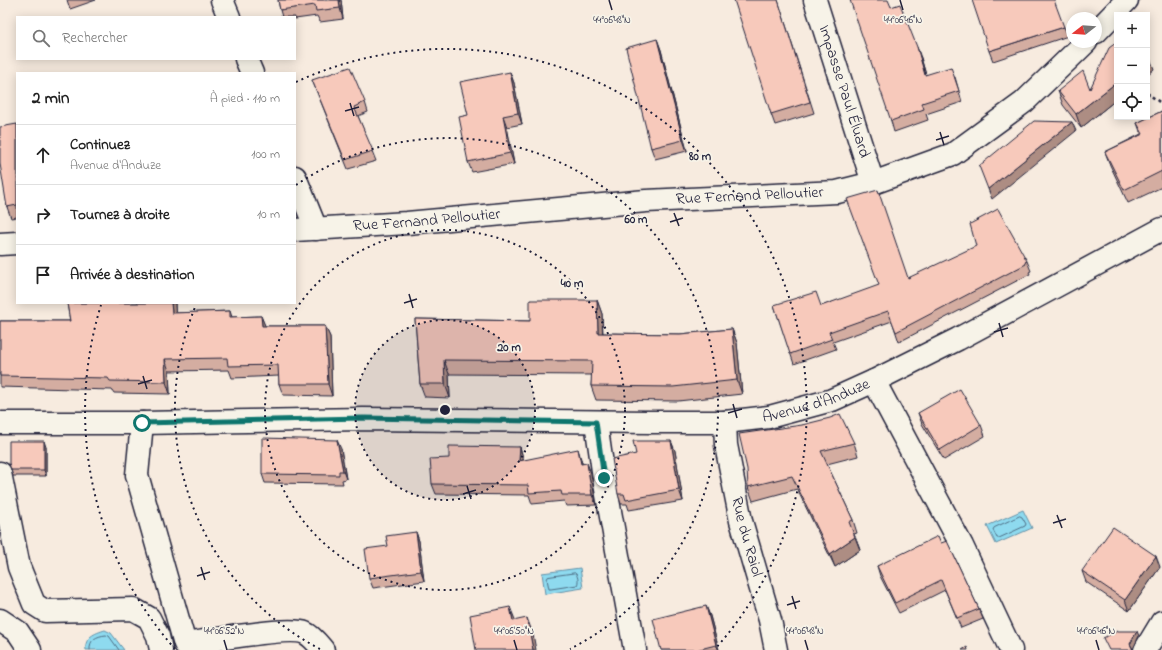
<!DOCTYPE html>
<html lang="fr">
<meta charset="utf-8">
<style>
:root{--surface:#fff;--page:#f6f6f6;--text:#222;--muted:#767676;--line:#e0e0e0}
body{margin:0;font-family:"Indie Flower",sans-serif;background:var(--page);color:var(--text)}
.controls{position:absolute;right:12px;top:12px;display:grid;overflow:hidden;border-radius:0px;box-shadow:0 2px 10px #0003}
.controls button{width:36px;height:36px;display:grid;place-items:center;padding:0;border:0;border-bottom:1px solid var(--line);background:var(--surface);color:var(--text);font:20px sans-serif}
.compass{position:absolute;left:1066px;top:12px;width:36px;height:36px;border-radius:50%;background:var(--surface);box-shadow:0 2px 10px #0003;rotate:253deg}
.stop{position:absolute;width:12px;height:12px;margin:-9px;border:3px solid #0f766e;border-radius:50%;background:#fff}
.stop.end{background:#0f766e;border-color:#fff;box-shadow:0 1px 4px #0008}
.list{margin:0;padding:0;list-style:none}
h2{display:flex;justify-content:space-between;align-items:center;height:52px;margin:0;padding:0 16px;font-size:17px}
h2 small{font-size:13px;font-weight:400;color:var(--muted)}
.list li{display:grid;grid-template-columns:26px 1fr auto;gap:12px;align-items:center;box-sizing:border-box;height:60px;padding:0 16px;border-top:1px solid var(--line)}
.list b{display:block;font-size:15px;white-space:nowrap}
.list p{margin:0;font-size:13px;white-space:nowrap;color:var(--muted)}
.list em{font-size:13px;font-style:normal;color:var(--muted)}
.icon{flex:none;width:22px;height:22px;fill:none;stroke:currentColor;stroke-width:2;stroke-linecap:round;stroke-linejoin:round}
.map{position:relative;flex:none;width:1162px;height:650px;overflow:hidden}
.search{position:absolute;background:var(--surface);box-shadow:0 2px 10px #0003;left:16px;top:16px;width:280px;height:44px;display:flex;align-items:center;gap:10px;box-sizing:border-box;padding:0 14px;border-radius:0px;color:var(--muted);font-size:15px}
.panel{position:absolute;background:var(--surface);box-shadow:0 2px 10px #0003;left:16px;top:72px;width:280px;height:232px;border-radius:0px}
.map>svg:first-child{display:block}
.water{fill:#8edaef;stroke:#6390a7}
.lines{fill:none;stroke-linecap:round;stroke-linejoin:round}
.shore{stroke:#4d6c83;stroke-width:1}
.minor-casing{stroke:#22223b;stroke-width:25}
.major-casing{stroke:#22223b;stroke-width:25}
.path{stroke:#22223b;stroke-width:2.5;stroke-dasharray:3 3;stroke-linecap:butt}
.minor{stroke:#f7f3e8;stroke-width:22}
.major{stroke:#f7f3e8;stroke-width:22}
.wall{fill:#d4ada1;stroke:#22223b}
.shaded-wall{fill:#ad8d83;stroke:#22223b}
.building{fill:#f7c9bb;stroke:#22223b}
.route{stroke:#0f766e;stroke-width:5}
.ticks{fill:none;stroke:#22223b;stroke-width:1.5}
.ring{fill:none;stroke:#22223b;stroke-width:2;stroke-dasharray:2 4}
.labels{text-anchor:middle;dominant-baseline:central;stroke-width:3.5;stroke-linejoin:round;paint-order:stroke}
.street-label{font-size:16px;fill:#22223b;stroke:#f7f3e8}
.ticks-label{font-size:10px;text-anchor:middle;fill:#22223b;stroke:#f7f3e8;stroke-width:3.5;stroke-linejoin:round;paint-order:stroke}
.centre{fill:#22223b;stroke:#f7f3e8;stroke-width:2}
.ring-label{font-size:12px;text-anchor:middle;font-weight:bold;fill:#22223b;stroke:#f7f3e8;stroke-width:3.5;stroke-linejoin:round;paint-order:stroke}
</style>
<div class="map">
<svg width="1162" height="650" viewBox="0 0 1162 650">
<rect width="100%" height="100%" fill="#f7ebdf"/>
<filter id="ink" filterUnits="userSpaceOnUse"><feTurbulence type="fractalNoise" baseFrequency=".025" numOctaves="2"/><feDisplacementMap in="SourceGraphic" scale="8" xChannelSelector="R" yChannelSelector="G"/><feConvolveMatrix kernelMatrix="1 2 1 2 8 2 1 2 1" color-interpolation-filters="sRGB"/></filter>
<g filter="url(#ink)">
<path class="water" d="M1023,510L1032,528L996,544L987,526Z
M580,568L583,588L545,594L542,573Z
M105,630L111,633L124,650H86C84,637 95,633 105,630Z"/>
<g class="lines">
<path class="shore" d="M1020,516L1022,517L1026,524L1025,526L999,538H997L993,530L994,528Z
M575,573C578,575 579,582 577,585L551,589H549L547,579L548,577Z
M90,650C89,640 96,636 106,635L109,636L119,650"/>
<defs>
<g id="minor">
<path d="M222,0L229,17"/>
<path id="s1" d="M815,0L873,183"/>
<path d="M1096,32L1127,0"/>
<path d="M246,59L252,73"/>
<path d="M295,177L316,229"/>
<path id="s2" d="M295,230L407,223L646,201L837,192L873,183L953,154L1024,102L1086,42"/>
<path d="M0,244L17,243"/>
<path d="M874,381L962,546L1011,650"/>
<path d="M596,422L604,478L635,650"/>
<path id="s3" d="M725,422L726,445L741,521L770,620L776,650"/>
<path d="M142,423L137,475L185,644C206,641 290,626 305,633C312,636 318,644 323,650"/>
<path d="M0,473L19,567L34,604L45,611L133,609L149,618L158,636L161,650"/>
<path d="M0,620L18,632L30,650"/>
<path d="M1145,650L1162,622"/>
</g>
<g id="major">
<path id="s4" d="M0,423H142L363,419L651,422H725L769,417L832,400L874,381L958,339L1162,229"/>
</g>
</defs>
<use href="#minor" class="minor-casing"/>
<use href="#major" class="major-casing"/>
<path class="path" d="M1147,93L1162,104"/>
<use href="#minor" class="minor"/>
<use href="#major" class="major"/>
</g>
<path class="wall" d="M67,0H96L70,9Z
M278,0H341L343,19L320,22L317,16L295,19V17H282L280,10Z
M778,0L814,113L775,125L771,114Z
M891,7L921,58L926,75L955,77L962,102L926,114L928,120L894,132L891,121Z
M1064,27L1068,36L993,61L989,51Z
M657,39L661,50L687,151L655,159L651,148Z
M1117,42V99L1081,128L1063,105L1058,91L1090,89Z
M510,72L514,83L522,124L507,127L514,164L472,172L468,162V115Z
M312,80L365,102L368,112L358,116L376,161L348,169Z
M1162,111V187L1128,203L1110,165L1105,152L1141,134L1137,123Z
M17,124V217L11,218L7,207Z
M1027,261L1031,271L1029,272L1030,274L899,342L892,321L833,342L836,349L794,364L774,305L821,306L908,278Z
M597,300L602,314L603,333L680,334L732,329L737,343L742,394L678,401L596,400L591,386L592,375L449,374L450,398L425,397L420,384L415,319L530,321Z
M67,303H175V313L230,311L232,317L261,316L265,326H325L330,337L332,396L283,395L279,384V376L232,378L229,370L169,371L170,394L114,393L112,390L0,387V321H70Z
M918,413L981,425L985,436L944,460L922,424Z
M802,425L854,443L858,456L827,464L853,520L857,533L854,534L860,550L835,567L797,489L753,501L748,487Z
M671,441L675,451L683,501L629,510L627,504H621L618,494L636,454Z
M46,447V476H13L11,470Z
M520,447L523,458V460L581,459L582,463L591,473L596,505L566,506L564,501L532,504L529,495L436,494L432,484L449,458Z
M341,449L346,479L342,480L343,484L265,483L262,474Z
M416,532L419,541L424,581L373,588L369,578L388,546Z
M941,543L979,609L983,619L961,628L945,590L899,613L880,576L877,566Z
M1160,567L1129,611L1086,582L1082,571Z
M706,606L710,616L719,650H661Z"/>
<path class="shaded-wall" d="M339,0H341L343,19L340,8Z
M657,39L661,50L687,151L683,140Z
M917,47L921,58L929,85L925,75Z
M1149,56L1154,69L1147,75V58Z
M510,72L514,83L522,124L518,113Z
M1117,82V99L1081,128L1076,114Z
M503,116L507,127L514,164L510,153Z
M1072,122L1076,131L992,199L988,189Z
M597,300L602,314L603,347L598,333Z
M171,303H175L176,324L172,313Z
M261,316L266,328L262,326Z
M325,326L330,337L332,396L328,384Z
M732,329L737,343L742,394L737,380Z
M165,359L169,371L170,394L166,382Z
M444,360L449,374L450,398L445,384Z
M337,440L341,449L346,479L343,471Z
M44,441L46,447V476L44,470Z
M671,441L675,451L683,501L679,490Z
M520,447L523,458V471L519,461Z
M578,449L581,459L585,474L581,464Z
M587,463L591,473L596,505L592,495Z
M416,532L419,541L424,581L421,571Z
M855,537L860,550L835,567L830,554Z
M1156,556L1160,567L1129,611L1125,600Z
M706,606L710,616L719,650L716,645Z
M510,607L516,622L513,621Z
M527,618L533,634L536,650H533Z
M1137,631L1139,636L1133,649L1130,644Z"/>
<path class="building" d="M278,0H339L340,8L316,11L315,5L280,10Z
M734,0H778L810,102L771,114Z
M850,0H888L891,7L900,4L917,47L925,75L951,67L959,91L922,103L924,109L891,121Z
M972,0H1054L1064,27L989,51Z
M657,39L683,140L651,148L626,48Z
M1117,42V82L1076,114L1058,91L1083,71L1090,89L1109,48Z
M350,67L365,102L354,107L373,151L345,160L312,80Z
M510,72L518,113L503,116L510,153L468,162L459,117L468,115L460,82Z
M1162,111V171L1124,190L1105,152L1143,134L1137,123Z
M1034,121L1072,122L988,189L979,166Z
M17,124V205L7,207L0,164V127Z
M878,190L908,278L976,246L970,224L998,209L1027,261L1025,262L1026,264L896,332L888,311L829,332L832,339L790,354L774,305L816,292L821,306L879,285L847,199Z
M530,300H597L598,333L680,334L732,329L737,380L673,387L591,386L592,361L444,360L445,384H420L415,319L530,321Z
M67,303H171L172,313L230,311V317L261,316L262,326H325L328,384H279L278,365L228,366L227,358L165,359L166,382L110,381L108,378L0,376V321H70Z
M960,389L981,425L940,450L918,413Z
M840,414L854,443L821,451L853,520L849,522L855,537L830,554L792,476L748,487L747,469L739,434L802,425L830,418Z
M262,438L337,440L343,471H339V475L262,474Z
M9,441H44V470H11L9,463Z
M633,441H671L679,490L626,500L624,494H618L612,459L636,454Z
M449,446L520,447L519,461L578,449L581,464L587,463L592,495H562L561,491L529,493L528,485L432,484L430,459L449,458Z
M1113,527L1156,556L1125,600L1082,571Z
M416,532L421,571L369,578L365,549L388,546L386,536Z
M938,536L941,543L947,541L979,609L957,618L941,580L895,603L877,566Z
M706,606L716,645L696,650H661L653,619Z
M510,607L513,621L527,618L533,650H476L470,615Z
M1118,631H1137L1130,644L1133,650H1109L1103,638Z
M967,647L968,650H962Z"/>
</g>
<g class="lines" filter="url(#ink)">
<path class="route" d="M142,423L363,418L596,422L604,478"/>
</g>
<path class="ticks" d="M609,0L612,10M900,0L903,10M350,103L354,116M345,111L359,107M940,132L944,145M936,140L949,136M674,213L679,226M670,222L683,218M409,294L413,308M404,303L417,299M999,323L1003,337M994,332L1008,328M143,376L147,389M138,384L152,380M733,404L737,418M728,413L742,409M467,486L471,499M463,494L476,490M1057,515L1062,528M1053,523L1066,519M201,567L205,580M197,576L210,572M792,596L796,609M787,605L800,601M224,640L227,650M514,640L517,650M805,640L808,650M1096,640L1099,650"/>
<circle cx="445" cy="410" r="90" fill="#22223b" fill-opacity=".12"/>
<g class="ring">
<circle cx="445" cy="410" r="90"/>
<circle cx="445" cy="410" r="180"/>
<path d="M320 649A270 270 0 0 1 196 305M296 185A270 270 0 1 1 570 649"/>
<path d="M175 649A360 360 0 0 1 101 305M296 82A360 360 0 0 1 715 649"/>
</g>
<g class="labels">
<g class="street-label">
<text stroke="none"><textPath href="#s1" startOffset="96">Impasse Paul Éluard</textPath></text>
<text stroke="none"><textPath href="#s2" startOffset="456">Rue Fernand Pelloutier</textPath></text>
<text stroke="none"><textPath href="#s2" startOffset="132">Rue Fernand Pelloutier</textPath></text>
<text stroke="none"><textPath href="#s4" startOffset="819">Avenue d'Anduze</textPath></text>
<text stroke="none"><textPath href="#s3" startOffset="117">Rue du Raiol</textPath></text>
</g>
</g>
<g class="ticks-label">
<text x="612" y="23">44°06'48"N</text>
<text x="903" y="23">44°06'46"N</text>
<text x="224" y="634">44°06'52"N</text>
<text x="514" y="634">44°06'50"N</text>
<text x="805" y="634">44°06'48"N</text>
<text x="1096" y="634">44°06'46"N</text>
</g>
<circle cx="445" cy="410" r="6" class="centre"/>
<g class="ring-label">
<text x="700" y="160">80 m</text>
<text x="636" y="223">60 m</text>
<text x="572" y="287">40 m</text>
<text x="509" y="351">20 m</text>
</g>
</svg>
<div class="controls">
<button>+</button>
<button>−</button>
<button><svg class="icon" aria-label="locate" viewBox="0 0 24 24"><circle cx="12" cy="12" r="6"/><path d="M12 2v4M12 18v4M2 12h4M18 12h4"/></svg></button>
</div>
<svg class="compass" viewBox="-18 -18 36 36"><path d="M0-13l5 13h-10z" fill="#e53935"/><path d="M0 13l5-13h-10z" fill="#767676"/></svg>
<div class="stop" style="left:142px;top:423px"></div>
<div class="stop end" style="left:604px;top:478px"></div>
<div class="search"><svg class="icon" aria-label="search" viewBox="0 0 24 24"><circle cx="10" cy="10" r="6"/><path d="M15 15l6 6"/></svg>Rechercher</div>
<section class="panel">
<h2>2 min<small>À pied · 110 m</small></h2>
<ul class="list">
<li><svg class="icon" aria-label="ahead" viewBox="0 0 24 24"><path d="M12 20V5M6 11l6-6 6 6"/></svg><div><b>Continuez</b><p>Avenue d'Anduze</p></div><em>100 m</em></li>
<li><svg class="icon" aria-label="right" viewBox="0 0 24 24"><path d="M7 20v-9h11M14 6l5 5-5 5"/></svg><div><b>Tournez à droite</b></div><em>10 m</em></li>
<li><svg class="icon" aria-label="arrive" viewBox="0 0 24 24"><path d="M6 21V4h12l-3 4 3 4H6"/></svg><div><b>Arrivée à destination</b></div></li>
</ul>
</section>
</div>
